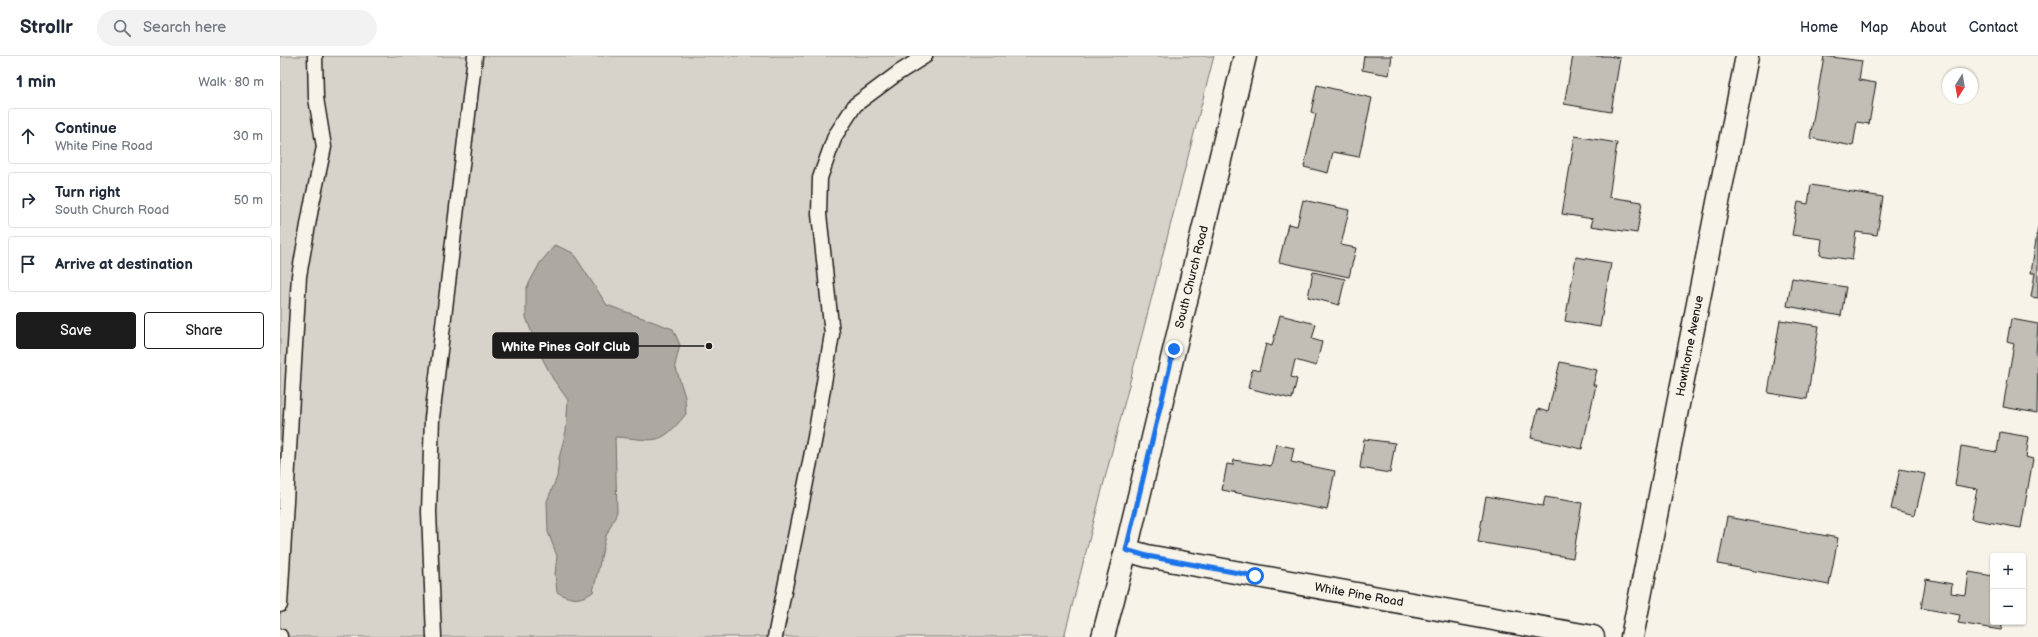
<!DOCTYPE html>
<meta charset="utf-8">
<style>
:root{--surface:#fff;--page:#f2f2f3;--text:#1f2937;--muted:#747a83;--line:#e0e1e3;--accent:#1c1c1c}
body{margin:0;font-family:"Balsamiq Sans",sans-serif;background:var(--page);color:var(--text)}
.controls{position:absolute;right:12px;bottom:12px;display:grid;overflow:hidden;border-radius:4px;box-shadow:0 1px 3px #0004}
.controls button{width:36px;height:36px;display:grid;place-items:center;padding:0;border:0;border-bottom:1px solid var(--line);background:var(--surface);color:var(--text);font:20px sans-serif}
.compass{position:absolute;left:1662px;top:12px;width:36px;height:36px;border-radius:50%;background:var(--surface);box-shadow:0 1px 3px #0004;rotate:191deg}
.stop{position:absolute;width:12px;height:12px;margin:-9px;border:3px solid #1a73e8;border-radius:50%;background:#fff}
.stop.end{background:#1a73e8;border-color:#fff;box-shadow:0 1px 4px #0008}
.list{margin:0;padding:0;list-style:none}
h2{display:flex;justify-content:space-between;align-items:center;height:52px;margin:0;padding:0 16px;font-size:17px}
h2 small{font-size:13px;font-weight:400;color:var(--muted)}
.list li{display:grid;grid-template-columns:26px 1fr auto;gap:12px;align-items:center;box-sizing:border-box;height:56px;margin:0 8px 8px;padding:0 8px;border:1px solid var(--line);border-radius:4px}
.list b{display:block;font-size:15px;white-space:nowrap}
.list p{margin:0;font-size:13px;white-space:nowrap;color:var(--muted)}
.list em{font-size:13px;font-style:normal;color:var(--muted)}
.actions{display:flex;gap:8px;padding:12px 16px}
.actions a{flex:1;padding:9px 0;border:1px solid var(--accent);border-radius:4px;text-align:center;font-size:14px;color:var(--accent)}
.actions .main{background:var(--accent);color:#fff}
.icon{flex:none;width:22px;height:22px;fill:none;stroke:currentColor;stroke-width:2;stroke-linecap:round;stroke-linejoin:round}
.map{position:relative;flex:none;width:1758px;height:581px;overflow:hidden}
header{display:flex;align-items:center;gap:24px;box-sizing:border-box;height:56px;padding:0 20px;background:var(--surface);border-bottom:1px solid var(--line)}
header strong{font-size:19px}
nav{display:flex;gap:22px;margin-inline-start:auto;font-size:14px}
.search{width:280px;height:36px;background:var(--page);display:flex;align-items:center;gap:10px;box-sizing:border-box;padding:0 14px;border-radius:22px;color:var(--muted);font-size:15px}
main{display:flex}
aside{flex:1;background:var(--surface)}
.map>svg:first-child{display:block}
.green{fill:#d7d3cb;stroke:#7a7874}
.water{fill:#aca9a2;stroke:#72716c}
.building{fill:#c0beb5;stroke:#1c1c1c}
.lines{fill:none;stroke-linecap:round;stroke-linejoin:round}
.service-casing{stroke:#1c1c1c;stroke-width:17}
.minor-casing{stroke:#1c1c1c;stroke-width:25}
.service{stroke:#f7f3e8;stroke-width:14}
.minor{stroke:#f7f3e8;stroke-width:22}
.route{stroke:#1a73e8;stroke-width:5}
.labels{text-anchor:middle;dominant-baseline:central;stroke-width:4;stroke-linejoin:round;paint-order:stroke}
.street-label{font-size:12px;fill:#1c1c1c;stroke:#f7f3e8}
.leader{fill:none;stroke:#1c1c1c;stroke-width:1.5}
.callout-dot{fill:#1c1c1c;stroke:#f7f3e8;stroke-width:1.5}
.callout{fill:#1c1c1c;stroke:#1c1c1c;stroke-width:1.5}
.callout-label{font-size:13px;text-anchor:middle;font-weight:bold;fill:#fff}
</style>
<header>
<strong>Strollr</strong>
<div class="search"><svg class="icon" aria-label="search" viewBox="0 0 24 24"><circle cx="10" cy="10" r="6"/><path d="M15 15l6 6"/></svg>Search here</div>
<nav><a>Home</a><a>Map</a><a>About</a><a>Contact</a></nav>
</header>
<main>
<aside>
<h2>1 min<small>Walk · 80 m</small></h2>
<ul class="list">
<li><svg class="icon" aria-label="ahead" viewBox="0 0 24 24"><path d="M12 20V5M6 11l6-6 6 6"/></svg><div><b>Continue</b><p>White Pine Road</p></div><em>30 m</em></li>
<li><svg class="icon" aria-label="right" viewBox="0 0 24 24"><path d="M7 20v-9h11M14 6l5 5-5 5"/></svg><div><b>Turn right</b><p>South Church Road</p></div><em>50 m</em></li>
<li><svg class="icon" aria-label="arrive" viewBox="0 0 24 24"><path d="M6 21V4h12l-3 4 3 4H6"/></svg><div><b>Arrive at destination</b></div></li>
</ul>
<div class="actions"><a class="main">Save</a><a>Share</a></div>
</aside>
<div class="map">
<svg width="1758" height="581" viewBox="0 0 1758 581">
<rect width="100%" height="100%" fill="#f7f3e8"/>
<filter id="ink" filterUnits="userSpaceOnUse"><feTurbulence type="fractalNoise" baseFrequency=".025" numOctaves="2"/><feDisplacementMap in="SourceGraphic" scale="8" xChannelSelector="R" yChannelSelector="G"/><feConvolveMatrix kernelMatrix="1 2 1 2 8 2 1 2 1" color-interpolation-filters="sRGB"/></filter>
<g filter="url(#ink)">
<path class="green" d="M0,0H934L784,581H0Z"/>
<path class="water" d="M275,189L293,197L327,249L393,273L400,289L395,309L405,341L406,358C378,393 375,383 335,381L337,456L326,480L313,536C300,545 290,544 277,536L275,518L277,500L268,476L267,445L277,421L279,402L286,375L288,344L273,323L258,294L246,261V233L260,207Z"/>
<path class="building" d="M1084,0H1112L1109,19L1082,14Z
M1293,0H1328L1340,2L1331,56L1284,48Z
M1544,0L1582,5L1579,24L1596,27L1589,68L1577,66L1573,90L1530,82Z
M1037,29L1092,42L1079,101L1053,96L1048,117L1024,111L1036,58L1031,56Z
M1295,80L1337,87L1329,141L1362,146L1357,177L1311,170L1313,163L1282,158Z
M1531,129L1603,141L1597,179L1576,176L1572,204L1540,199L1542,183L1512,179L1518,146L1528,148Z
M1023,144L1069,154L1061,189L1076,192L1069,221L999,206L1008,168L1017,170Z
M1758,171V242L1751,241L1755,217H1751Z
M1296,201L1331,207L1320,271L1285,265Z
M1033,216L1065,223L1059,249L1028,241Z
M1512,222L1566,231L1561,260L1507,250Z
M1000,259L1036,268L1032,283L1042,286L1036,310L1015,304L1011,321L1017,323L1012,343L968,332L972,313L979,315L986,288L992,290Z
M1731,263L1758,268L1756,298H1758L1757,357L1723,351L1734,288L1727,286Z
M1500,264L1539,270L1527,343L1488,337Z
M1280,306L1317,314L1313,329H1316L1302,393L1251,382L1258,353L1268,356Z
M1720,376L1749,381L1746,401L1753,403L1741,472L1691,463L1697,433L1675,429L1681,390L1717,396Z
M1084,383L1115,387L1110,417L1080,412Z
M996,388L1014,392L1011,406L1055,415L1047,454L942,434L947,408L953,409L954,404L991,410Z
M1620,413L1645,418L1635,459L1611,453Z
M1206,440L1263,450L1265,441L1302,447L1293,502L1198,486Z
M1447,461L1558,482L1549,529L1438,508Z
M1689,516L1713,520V566H1723L1721,574L1678,567L1680,559L1641,552L1646,523L1672,528L1671,537L1686,539Z"/>
<g class="lines">
<defs>
<path id="service" d="M0,549L19,220L31,152L44,91L36,42L35,0
M0,580V581
M154,581L149,456L152,362L195,0
M495,581L535,381L552,278L539,158L540,122L555,80L575,49L618,17L645,0"/>
<path id="minor" d="M846,494L867,500L1313,581
M823,581L846,494L965,0
M1352,581L1467,0"/>
</defs>
<use href="#service" class="service-casing"/>
<use href="#minor" class="minor-casing"/>
<use href="#service" class="service"/>
<use href="#minor" class="minor"/>
</g>
</g>
<g class="lines" filter="url(#ink)">
<path class="route" d="M894,293L846,494L867,500L975,520"/>
</g>
<g class="labels">
<g class="street-label">
<text transform="translate(912 221) rotate(-76)">South Church Road</text>
<text transform="translate(1410 290) rotate(-79)">Hawthorne Avenue</text>
<text transform="translate(1079 539) rotate(10)">White Pine Road</text>
</g>
</g>
<path class="leader" d="M429 290L358 290"/>
<circle class="callout-dot" cx="429" cy="290" r="4"/>
<rect class="callout" x="213" y="277" width="145" height="25" rx="4"/>
<g class="callout-label">
<text x="286" y="295">White Pines Golf Club</text>
</g>
</svg>
<div class="controls">
<button>+</button>
<button>−</button>
</div>
<svg class="compass" viewBox="-18 -18 36 36"><path d="M0-13l5 13h-10z" fill="#e53935"/><path d="M0 13l5-13h-10z" fill="#747a83"/></svg>
<div class="stop" style="left:975px;top:520px"></div>
<div class="stop end" style="left:894px;top:293px"></div>
</div>
</main>
